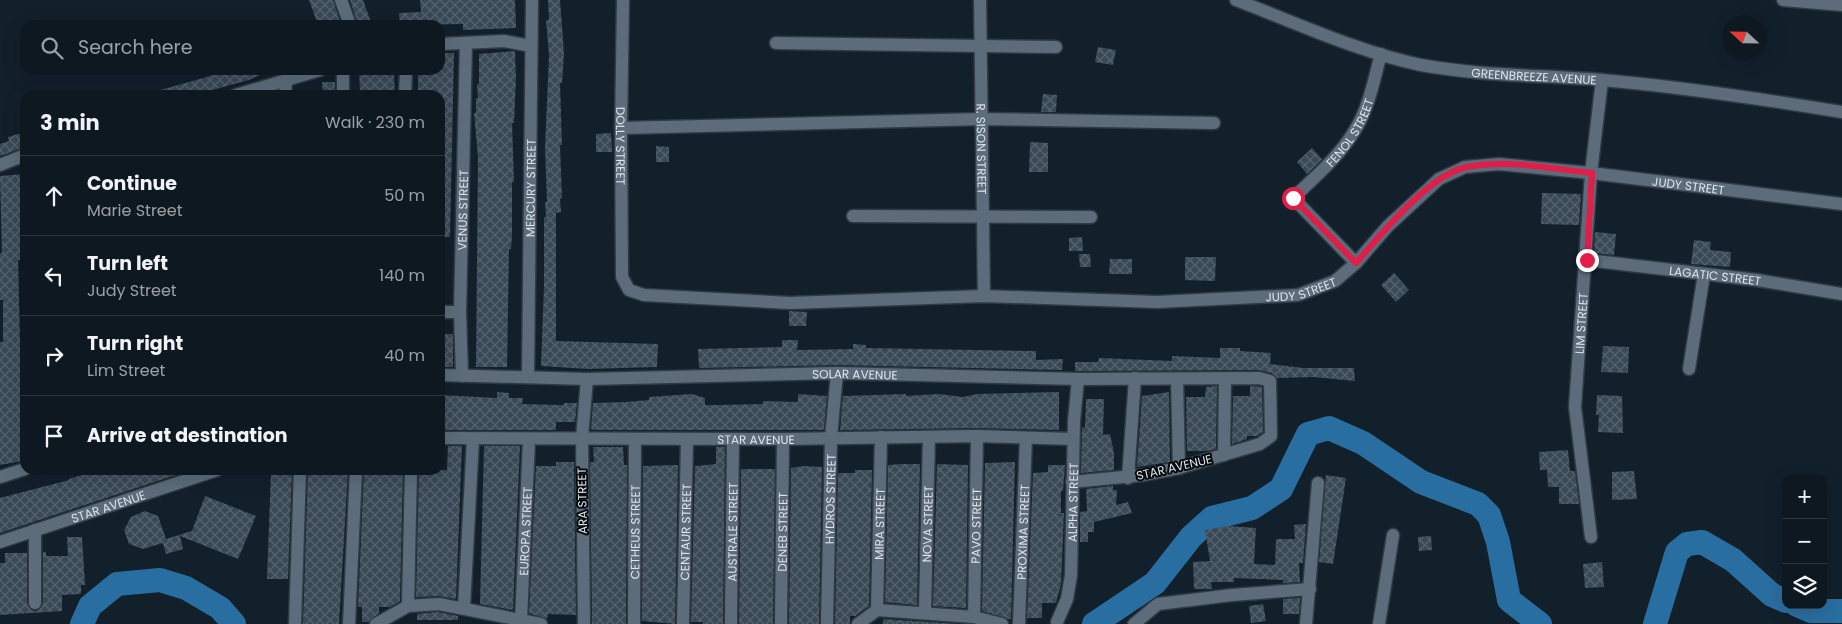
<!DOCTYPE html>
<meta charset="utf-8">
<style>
:root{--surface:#0e1821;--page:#1c252e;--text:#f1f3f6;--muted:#9ba0a5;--line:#2e373f}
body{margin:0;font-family:Poppins,sans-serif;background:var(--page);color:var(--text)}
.controls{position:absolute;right:15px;bottom:15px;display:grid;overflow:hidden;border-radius:10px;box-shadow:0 5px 20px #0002}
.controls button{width:45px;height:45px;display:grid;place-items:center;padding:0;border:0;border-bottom:1px solid var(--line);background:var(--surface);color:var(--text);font:25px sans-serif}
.compass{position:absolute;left:1722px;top:15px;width:45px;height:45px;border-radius:50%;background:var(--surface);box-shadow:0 5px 20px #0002;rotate:292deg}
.stop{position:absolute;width:15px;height:15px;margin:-11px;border:4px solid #e11d48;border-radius:50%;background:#fff}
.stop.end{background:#e11d48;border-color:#fff;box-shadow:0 1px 5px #0008}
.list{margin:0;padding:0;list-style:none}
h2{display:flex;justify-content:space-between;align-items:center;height:65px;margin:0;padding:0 20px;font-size:21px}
h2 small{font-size:16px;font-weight:400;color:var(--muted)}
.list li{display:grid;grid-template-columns:32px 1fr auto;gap:15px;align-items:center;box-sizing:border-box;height:80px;padding:0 20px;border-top:1px solid var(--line)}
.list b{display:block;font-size:19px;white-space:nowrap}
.list p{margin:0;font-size:16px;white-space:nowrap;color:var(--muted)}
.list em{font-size:16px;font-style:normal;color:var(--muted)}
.icon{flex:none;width:28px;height:28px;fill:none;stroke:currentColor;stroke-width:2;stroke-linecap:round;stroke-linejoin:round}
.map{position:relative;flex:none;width:1842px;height:624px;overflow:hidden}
.search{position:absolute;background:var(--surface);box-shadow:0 5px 20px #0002;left:20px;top:20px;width:425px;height:55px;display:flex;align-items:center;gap:12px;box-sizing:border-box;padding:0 18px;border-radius:15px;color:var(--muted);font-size:19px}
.panel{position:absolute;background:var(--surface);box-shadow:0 5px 20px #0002;left:20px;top:90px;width:425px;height:385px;border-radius:15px}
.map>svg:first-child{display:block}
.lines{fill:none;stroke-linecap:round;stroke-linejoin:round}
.river{stroke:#296ea0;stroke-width:24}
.building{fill:url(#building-cross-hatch)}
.minor-casing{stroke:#313a44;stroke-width:15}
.minor{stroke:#5c6c7a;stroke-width:12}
.route{stroke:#e11d48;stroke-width:6}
.labels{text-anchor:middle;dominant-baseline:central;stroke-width:4;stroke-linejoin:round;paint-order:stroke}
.street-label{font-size:12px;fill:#dce5ed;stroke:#05090e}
</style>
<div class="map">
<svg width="1842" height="624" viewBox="0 0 1842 624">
<defs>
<pattern id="building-cross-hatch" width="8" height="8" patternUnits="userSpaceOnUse" patternTransform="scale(1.25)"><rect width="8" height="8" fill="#394956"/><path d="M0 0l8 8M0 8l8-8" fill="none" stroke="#55636f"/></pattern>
</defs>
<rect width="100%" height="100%" fill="#12202c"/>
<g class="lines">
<path class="river" d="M1797,605L1811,611H1842
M82,624L90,606L117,584L160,580L186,588L220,608L234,624
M1094,624L1155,583L1191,537L1212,518L1252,508L1281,489L1308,434L1329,428L1363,443L1421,482L1478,504L1489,515L1498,542L1509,600L1540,624
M1655,624L1677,552L1687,544L1702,542L1733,560L1772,595L1786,601"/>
</g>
<path class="building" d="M309,0H333L341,25H318Z
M350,0H363L372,25H358Z
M420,0H515L516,28L463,30V24L400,25L399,13L421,12Z
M548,0H560L564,53L562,83H560L562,145H560L562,198L560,199L561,212L556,213V341L658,344L657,367L587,369L541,366L544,287V217H546L545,202H547L545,148L549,55L546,20H549Z
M1098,47L1116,50L1113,65L1095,62Z
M515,51L516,79L514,123H512L514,182H512V234L511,249H509L507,367H476L478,158L474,113H476V98H478L477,84H479V54Z
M440,53H454L450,237H440V95H418V70H440Z
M220,70L269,71L249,80L194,95H153V92L207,77L220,72Z
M359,70H373V75L394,74L395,95L360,94Z
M322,82H335V93L323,94Z
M1043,94L1057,95L1056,112H1041Z
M25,132V147L0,156V144L9,141L8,137Z
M611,133L612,152H596V134Z
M1030,142L1048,143V172H1029Z
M656,146L669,147V162H656Z
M1312,148L1322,159L1307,174L1297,162Z
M25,174V186L22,187L23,260H18L22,422L20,451L22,450V461L0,465V342H3V300H0V253H2L0,176Z
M1542,193L1581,194L1579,225L1541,224Z
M1595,232L1616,234L1614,255L1594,253Z
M1082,237L1083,251H1069V238Z
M1694,240L1711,242L1710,250L1731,252L1730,267L1691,264Z
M1079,254H1090L1091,267H1080Z
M1185,257H1216L1215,281L1185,280Z
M1110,259H1132V274H1109Z
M1394,273L1409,290L1396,302L1381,285Z
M789,311L807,312L806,326H789Z
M440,334H453V367H440Z
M782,340H798L797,350L853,349V344L866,345V348L1036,351V360L1063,359L1062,370L837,365L699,368L698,349L782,347Z
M1603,346L1629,347L1628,373L1601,372Z
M1220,348H1240V351L1271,353L1270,364L1303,368H1354L1355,381L1314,377L1277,378L1272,373L1259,370L1075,371V362H1098L1099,358L1172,361V356L1220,358Z
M1217,386L1216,449L1207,451H1187L1186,397H1205L1206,387Z
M1250,386L1262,387L1263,432L1257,436H1247V439L1232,444L1233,396H1250Z
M497,392L509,393V398H523L522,404L564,405V403H577L575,422H556V430H440V395L497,398Z
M1059,392V430L977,428L840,430L843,396L906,394V396L939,394L963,397L977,394Z
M1169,392L1170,462L1137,467L1142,396Z
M692,394L705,398V405H721L763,404V401L798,402V394L827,396L824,430H592L591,428L593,403L626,402L649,400V397Z
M1597,395L1622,396L1623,433L1598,432L1599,415H1596Z
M1086,399H1104L1103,435L1110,434L1114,453V470L1081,473L1082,428L1085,427Z
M448,446H462L456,599L439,596L416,597L419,470H447Z
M484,446H520L513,610L480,604Z
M593,447H623L624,465H627L626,624H592L590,462H594Z
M716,447H725L723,624H703V622H691L695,466L716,464Z
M1568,450L1570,471H1575L1579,504H1559V487H1548L1547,470H1540L1539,452Z
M556,462H574L576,615L548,614L547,619L529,613L536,466H556Z
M1015,462L1011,619H1008L982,611L985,463Z
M902,464H920L917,605L885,602L888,465Z
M937,464L968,465L966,608L933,606Z
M678,465L675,624L642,621L643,466Z
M1048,465H1065L1063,491H1061V513H1064L1061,584L1056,603H1042V618H1027L1033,473L1048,472Z
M804,466L822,467L819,624H789L791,468Z
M741,469H775L773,624H739Z
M97,470H191L0,533V498L69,480V479Z
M271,470H292L288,579H267Z
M308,470H348L339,624H303Z
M364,470H403L400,601L390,607H379V613L368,622H362V607H358Z
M855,470H872L869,606L855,616H850V624H835L838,473H855Z
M1634,471L1637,499L1612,500V472Z
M1326,475L1346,478L1333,564L1319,562Z
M1113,486V490H1117L1116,505L1128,502L1132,513L1094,522V532H1088V542H1080V512L1087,511L1086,489Z
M205,496L256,516L238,559L180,536L183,549L166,554L163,543L143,549L129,544L124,530L131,517L145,511L158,516L166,539L192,531Z
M1306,524L1303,563H1299L1300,582L1283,583V580L1234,578V582H1211L1212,589H1194L1193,562L1210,561L1205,530L1228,526L1256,528L1254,564L1275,565L1276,539H1295L1294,525Z
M1431,536L1432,550L1419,551L1418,537Z
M67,537H82L85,585H81V594L62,595V611L0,615V563H5V553H27V603L31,610L35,611L39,610L43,603V552H46V556H68Z
M1602,562L1604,587L1585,588L1583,564Z
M1300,598L1299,614H1283V599Z
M1263,604L1266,621L1251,623L1249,606Z
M438,612L458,616V620H417V614Z
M883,619L958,624H883Z"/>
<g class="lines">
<defs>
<g id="minor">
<path d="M341,0L350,25"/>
<path id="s1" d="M623,0L621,128L622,277L629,290L644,295L790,303L984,296L1157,302L1298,295L1335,281L1356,263L1388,226L1439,179L1465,167L1499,164L1591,173L1842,204"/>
<path id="s2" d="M980,0L984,296"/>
<path id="s3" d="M1236,0C1294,22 1361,53 1421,65C1481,76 1542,75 1602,80C1683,87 1762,99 1842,112"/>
<path d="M1783,0L1842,5"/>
<path d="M776,43L1056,47"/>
<path d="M440,44L504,41L531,46"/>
<path d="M236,95L320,70"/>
<path d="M285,95L286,81"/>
<path d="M343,95V70"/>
<path d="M405,95L406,70"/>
<path d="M621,128L982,119L1214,123"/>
<path d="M0,165L25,155"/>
<path d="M853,216L1091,217"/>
<path id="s4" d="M1587,260L1757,280L1842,294"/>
<path id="s5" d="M1356,263L1293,198C1315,177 1339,157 1355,130C1369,108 1374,79 1381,54"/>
<path d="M440,312H460"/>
<path d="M1689,369L1704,274"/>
<path id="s6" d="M440,375L587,379L837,373L1078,379L1259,378L1270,381L1271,436L1260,444L1179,468L1143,475L1072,482"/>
<path id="s7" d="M462,376L460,312L466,43"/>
<path id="s8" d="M528,376L532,0"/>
<path d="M1177,379L1179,468"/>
<path id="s9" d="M440,438L783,439L977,436L1073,439"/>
<path d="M1224,455L1225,379"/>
<path d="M0,477L25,469"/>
<path d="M1128,478L1135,378"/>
<path d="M35,530V603"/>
<path id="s10" d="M1591,537L1575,407L1591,173L1602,80"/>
<path id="s11" d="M0,542L217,470"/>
<path d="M408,606L411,470"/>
<path d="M464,608L473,439"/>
<path id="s12" d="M877,610L881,437"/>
<path id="s13" d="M925,612L929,437"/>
<path id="s14" d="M974,617L977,436"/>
<path id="s15" d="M521,621L529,440"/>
<path id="s16" d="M1057,622L1067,599L1071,575L1074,421L1078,379"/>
<path d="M295,624L300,470"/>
<path d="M349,624L356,470"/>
<path d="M376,624L408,606L439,604L541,624"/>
<path d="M584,624L582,438L587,379"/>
<path id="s17" d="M634,624L635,439"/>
<path id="s18" d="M683,624L687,440"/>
<path id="s19" d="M731,624L733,439"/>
<path id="s20" d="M781,624L783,439"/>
<path id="s21" d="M827,624L831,438L837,373"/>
<path d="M858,624L877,610L974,617L1002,624"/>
<path id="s22" d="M1019,624L1026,438"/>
<path d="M1134,624L1158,604L1232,595L1310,589"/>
<path d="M1306,624L1318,483"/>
<path d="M1379,624L1393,535"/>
</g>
</defs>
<use href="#minor" class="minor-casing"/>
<use href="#minor" class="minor"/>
</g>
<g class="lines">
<path class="route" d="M1293,198L1356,263C1381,235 1429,174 1467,167C1507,159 1551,169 1592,173L1587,260"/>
</g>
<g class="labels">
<g class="street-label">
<text stroke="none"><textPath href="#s3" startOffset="310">GREENBREEZE AVENUE</textPath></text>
<text stroke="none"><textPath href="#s5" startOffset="178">FENOL STREET</textPath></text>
<text stroke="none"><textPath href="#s1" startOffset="146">DOLLY STREET</textPath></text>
<text stroke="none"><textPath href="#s2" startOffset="149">R. SISON STREET</textPath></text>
<text stroke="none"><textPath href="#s1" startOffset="1401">JUDY STREET</textPath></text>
<text stroke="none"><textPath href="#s8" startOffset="188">MERCURY STREET</textPath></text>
<text stroke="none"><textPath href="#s7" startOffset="166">VENUS STREET</textPath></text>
<text stroke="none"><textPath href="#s4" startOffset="129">LAGATIC STREET</textPath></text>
<text stroke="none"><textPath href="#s1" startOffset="966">JUDY STREET</textPath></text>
<text stroke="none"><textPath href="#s10" startOffset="215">LIM STREET</textPath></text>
<text stroke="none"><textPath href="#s6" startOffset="415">SOLAR AVENUE</textPath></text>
<text stroke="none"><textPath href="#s9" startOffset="316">STAR AVENUE</textPath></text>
<text transform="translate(1174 467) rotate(-13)">STAR AVENUE</text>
<text stroke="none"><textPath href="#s21" startOffset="125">HYDROS STREET</textPath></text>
<text transform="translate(582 501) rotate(-91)">ARA STREET</text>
<text stroke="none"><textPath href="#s16" startOffset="122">ALPHA STREET</textPath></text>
<text stroke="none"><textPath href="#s11" startOffset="114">STAR AVENUE</textPath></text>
<text stroke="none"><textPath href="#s12" startOffset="86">MIRA STREET</textPath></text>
<text stroke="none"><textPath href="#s13" startOffset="88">NOVA STREET</textPath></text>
<text stroke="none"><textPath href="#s14" startOffset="91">PAVO STREET</textPath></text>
<text stroke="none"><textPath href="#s15" startOffset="90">EUROPA STREET</textPath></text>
<text stroke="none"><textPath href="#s22" startOffset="92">PROXIMA STREET</textPath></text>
<text stroke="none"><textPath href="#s17" startOffset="92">CETHEUS STREET</textPath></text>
<text stroke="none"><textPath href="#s18" startOffset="92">CENTAUR STREET</textPath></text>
<text stroke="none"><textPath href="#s19" startOffset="92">AUSTRALE STREET</textPath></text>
<text stroke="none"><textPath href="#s20" startOffset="92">DENEB STREET</textPath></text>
</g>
</g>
</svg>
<div class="controls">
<button>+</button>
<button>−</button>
<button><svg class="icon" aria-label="layers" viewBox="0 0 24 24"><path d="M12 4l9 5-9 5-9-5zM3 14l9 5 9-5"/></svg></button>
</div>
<svg class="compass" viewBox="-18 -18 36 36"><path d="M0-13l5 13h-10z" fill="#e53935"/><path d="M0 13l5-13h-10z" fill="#9ba0a5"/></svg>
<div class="stop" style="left:1293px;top:198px"></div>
<div class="stop end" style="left:1587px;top:260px"></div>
<div class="search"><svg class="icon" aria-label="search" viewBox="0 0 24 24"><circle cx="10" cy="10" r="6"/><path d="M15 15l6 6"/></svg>Search here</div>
<section class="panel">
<h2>3 min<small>Walk · 230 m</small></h2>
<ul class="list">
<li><svg class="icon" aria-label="ahead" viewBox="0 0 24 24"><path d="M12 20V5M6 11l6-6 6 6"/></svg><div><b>Continue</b><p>Marie Street</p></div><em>50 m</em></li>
<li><svg class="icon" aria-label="left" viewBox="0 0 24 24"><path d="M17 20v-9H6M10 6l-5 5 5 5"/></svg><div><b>Turn left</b><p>Judy Street</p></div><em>140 m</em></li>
<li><svg class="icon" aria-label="right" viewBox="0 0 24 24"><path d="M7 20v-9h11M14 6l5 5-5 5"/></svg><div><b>Turn right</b><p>Lim Street</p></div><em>40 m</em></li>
<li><svg class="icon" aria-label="arrive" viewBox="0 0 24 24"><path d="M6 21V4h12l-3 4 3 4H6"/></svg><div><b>Arrive at destination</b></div></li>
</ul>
</section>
</div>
